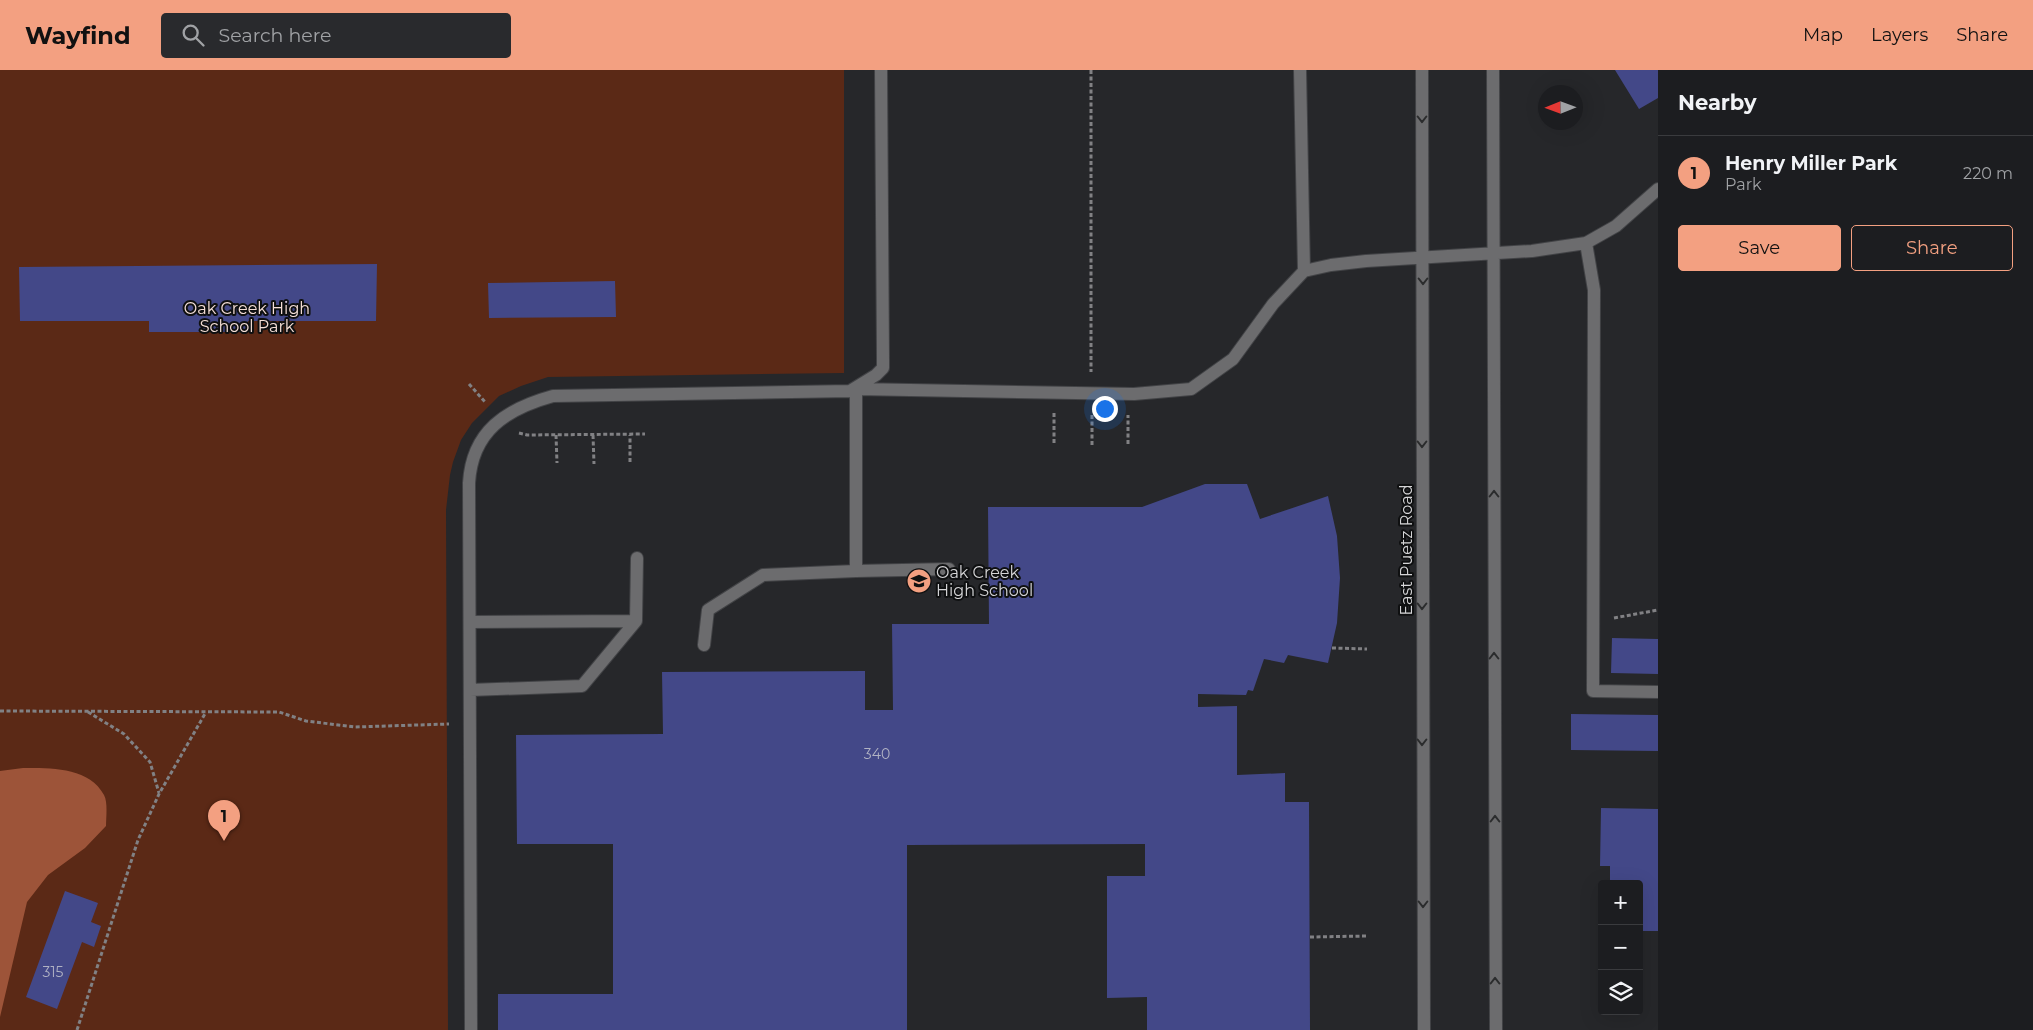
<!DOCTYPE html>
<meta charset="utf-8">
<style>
:root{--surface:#1c1d20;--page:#292a2d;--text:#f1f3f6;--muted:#a0a2a5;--line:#3a3b3e;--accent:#f3a081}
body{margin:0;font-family:Montserrat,sans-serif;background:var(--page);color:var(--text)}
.controls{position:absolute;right:15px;bottom:15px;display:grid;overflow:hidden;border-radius:5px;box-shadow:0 5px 20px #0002}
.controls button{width:45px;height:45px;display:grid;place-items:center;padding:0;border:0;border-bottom:1px solid var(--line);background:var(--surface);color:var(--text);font:25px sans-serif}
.compass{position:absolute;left:1538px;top:15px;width:45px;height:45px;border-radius:50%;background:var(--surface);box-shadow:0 5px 20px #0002;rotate:269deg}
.you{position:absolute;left:1104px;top:338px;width:18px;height:18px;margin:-12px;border:4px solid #fff;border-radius:50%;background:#1a73e8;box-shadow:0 0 0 8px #1a73e833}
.badge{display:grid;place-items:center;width:32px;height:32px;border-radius:50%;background:var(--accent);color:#111;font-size:16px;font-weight:700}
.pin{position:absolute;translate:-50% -41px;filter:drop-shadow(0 1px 2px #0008)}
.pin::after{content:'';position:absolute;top:26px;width:18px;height:15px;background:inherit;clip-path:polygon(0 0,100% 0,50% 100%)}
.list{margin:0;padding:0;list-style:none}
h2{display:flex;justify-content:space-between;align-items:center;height:65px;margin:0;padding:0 20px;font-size:21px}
h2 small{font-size:16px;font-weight:400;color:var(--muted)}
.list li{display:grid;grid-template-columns:32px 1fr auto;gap:15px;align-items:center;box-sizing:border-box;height:75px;padding:0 20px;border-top:1px solid var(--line)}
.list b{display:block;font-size:19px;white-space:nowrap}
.list p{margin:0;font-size:16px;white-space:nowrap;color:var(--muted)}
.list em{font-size:16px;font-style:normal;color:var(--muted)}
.actions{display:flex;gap:10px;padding:15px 20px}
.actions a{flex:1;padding:11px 0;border:1px solid var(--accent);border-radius:5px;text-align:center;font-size:18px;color:var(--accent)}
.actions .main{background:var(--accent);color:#111}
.icon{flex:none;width:28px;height:28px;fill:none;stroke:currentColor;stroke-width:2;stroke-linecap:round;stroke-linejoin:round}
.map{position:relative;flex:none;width:1658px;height:960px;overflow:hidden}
header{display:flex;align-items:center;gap:30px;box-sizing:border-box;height:70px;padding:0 25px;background:var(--accent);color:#111}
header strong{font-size:24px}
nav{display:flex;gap:28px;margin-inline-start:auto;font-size:18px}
.search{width:350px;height:45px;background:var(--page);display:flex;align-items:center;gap:12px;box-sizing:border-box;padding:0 18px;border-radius:5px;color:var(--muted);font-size:19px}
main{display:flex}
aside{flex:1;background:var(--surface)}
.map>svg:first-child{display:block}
.green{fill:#5b2916}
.water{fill:#9d5439}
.building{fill:#434888}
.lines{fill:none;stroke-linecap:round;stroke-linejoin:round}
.minor-casing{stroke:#424346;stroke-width:14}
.path{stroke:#818184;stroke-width:3;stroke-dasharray:4 2.5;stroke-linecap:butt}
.minor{stroke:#6c6c6e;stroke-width:12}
.oneway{stroke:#2b2c2d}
.labels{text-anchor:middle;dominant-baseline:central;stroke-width:4;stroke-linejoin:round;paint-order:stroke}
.number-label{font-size:14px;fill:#b0b2c3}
.park-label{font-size:16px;fill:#f5dfd7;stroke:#0f1011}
.street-label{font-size:16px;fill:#d5d5d7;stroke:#0f1011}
.poi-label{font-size:16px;fill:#d5d5d7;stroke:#0f1011;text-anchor:start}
</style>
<header>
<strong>Wayfind</strong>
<div class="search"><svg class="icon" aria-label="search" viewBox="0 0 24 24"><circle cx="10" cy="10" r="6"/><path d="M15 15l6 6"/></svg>Search here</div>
<nav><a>Map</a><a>Layers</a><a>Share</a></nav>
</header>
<main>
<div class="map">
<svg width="1658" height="960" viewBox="0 0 1658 960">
<rect width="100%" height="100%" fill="#26272a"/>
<path class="green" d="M0,0H844V303L548,307L521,316L499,326L472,353L461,370L453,392L450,405L446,440L448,960H0Z"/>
<path class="water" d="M23,698C51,698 89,697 104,725C108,732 106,748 106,756L85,778L48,805L27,832L0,947V701Z"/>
<path class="building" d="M1615,0H1658V28L1639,39Z
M377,194L376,251H248V262H149V251H20L19,197Z
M615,211L616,247L489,248L488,213Z
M1205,414H1247L1260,449L1328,426L1337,466L1340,508L1337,553L1328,593L1288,585L1284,593L1264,589L1253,621L1248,620L1246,625L1198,624V637L1237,636V705L1285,703V732H1309L1310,960H1147V927L1107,928V806H1145V774L907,775V960H498V924H613V774H517L516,665L663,664L662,602L865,601V640H893L892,554H989L988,437H1142Z
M1612,568L1658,569V604L1611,603Z
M1571,644L1658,645V681L1571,680Z
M1601,738L1658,739V861H1639V814H1610V796H1600Z
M65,821L98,833L91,852L101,856L94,877L82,872L57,939L26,927Z"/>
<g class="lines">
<defs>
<path id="minor" d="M1300,0L1304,201
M1422,0L1424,960
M1493,0L1496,960
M1586,173L1594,220L1593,621L1658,622
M856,501L949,499
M470,552L636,551L637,488
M704,575L708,540L763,505L856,501V319L1134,324L1191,319L1233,289L1273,234L1304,201L1331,195L1366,191L1532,181L1586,173L1616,156L1658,119
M470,620L582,616L636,551
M471,960L469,413C472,361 506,339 553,326L850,321L876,305L883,298V290L881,0"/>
</defs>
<use href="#minor" class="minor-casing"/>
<path class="path" d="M1091,0V302
M469,314L485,332
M1054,343V375
M1092,345V375
M519,363L527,365L645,364
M556,365L557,393
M593,365L594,394
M1128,374V345
M630,392V365
M1614,548L1658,540
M1332,578L1367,579
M0,641L279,642L306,651L355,657L449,654
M88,642L124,664L150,692L159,723
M1310,867L1367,866
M77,960L138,770L159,724L206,642"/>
<use href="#minor" class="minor"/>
</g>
<defs><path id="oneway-chevron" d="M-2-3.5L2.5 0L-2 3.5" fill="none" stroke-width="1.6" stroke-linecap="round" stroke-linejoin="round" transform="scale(1.25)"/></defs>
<g class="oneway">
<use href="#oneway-chevron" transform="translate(1422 49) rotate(90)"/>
<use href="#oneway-chevron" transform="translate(1423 211) rotate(90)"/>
<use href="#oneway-chevron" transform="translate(1422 374) rotate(90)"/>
<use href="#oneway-chevron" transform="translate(1494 424) rotate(-90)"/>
<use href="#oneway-chevron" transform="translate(1422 536) rotate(90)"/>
<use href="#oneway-chevron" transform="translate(1494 586) rotate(-90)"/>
<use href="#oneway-chevron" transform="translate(1422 672) rotate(90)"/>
<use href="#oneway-chevron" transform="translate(1495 749) rotate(-90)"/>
<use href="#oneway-chevron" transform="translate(1423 834) rotate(90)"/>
<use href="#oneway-chevron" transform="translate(1495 911) rotate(-90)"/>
</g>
<defs>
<symbol id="school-disc" viewBox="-11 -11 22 22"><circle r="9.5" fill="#f3a081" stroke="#0f1011"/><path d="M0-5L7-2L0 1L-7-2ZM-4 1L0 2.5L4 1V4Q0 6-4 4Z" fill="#111"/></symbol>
</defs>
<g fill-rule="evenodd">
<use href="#school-disc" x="905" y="497" width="28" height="28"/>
</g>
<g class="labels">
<g class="number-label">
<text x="877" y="684">340</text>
<text x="53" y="902">315</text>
</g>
<g class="park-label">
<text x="247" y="238">Oak Creek High<tspan x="247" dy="18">School Park</tspan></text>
</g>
<g class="street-label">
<text transform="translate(1406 480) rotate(-90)">East Puetz Road</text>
</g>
<g class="poi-label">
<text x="936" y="502">Oak Creek<tspan x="936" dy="18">High School</tspan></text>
</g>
</g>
</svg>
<div class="controls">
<button>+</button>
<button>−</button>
<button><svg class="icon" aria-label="layers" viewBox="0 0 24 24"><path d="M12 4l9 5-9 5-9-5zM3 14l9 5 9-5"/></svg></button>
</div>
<svg class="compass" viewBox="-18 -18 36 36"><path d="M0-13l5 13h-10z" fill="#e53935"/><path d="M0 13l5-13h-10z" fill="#a0a2a5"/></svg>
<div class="you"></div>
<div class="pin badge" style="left:224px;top:771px">1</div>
</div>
<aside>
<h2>Nearby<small></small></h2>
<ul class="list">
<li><span class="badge">1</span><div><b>Henry Miller Park</b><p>Park</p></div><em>220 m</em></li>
</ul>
<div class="actions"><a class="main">Save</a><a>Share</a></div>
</aside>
</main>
